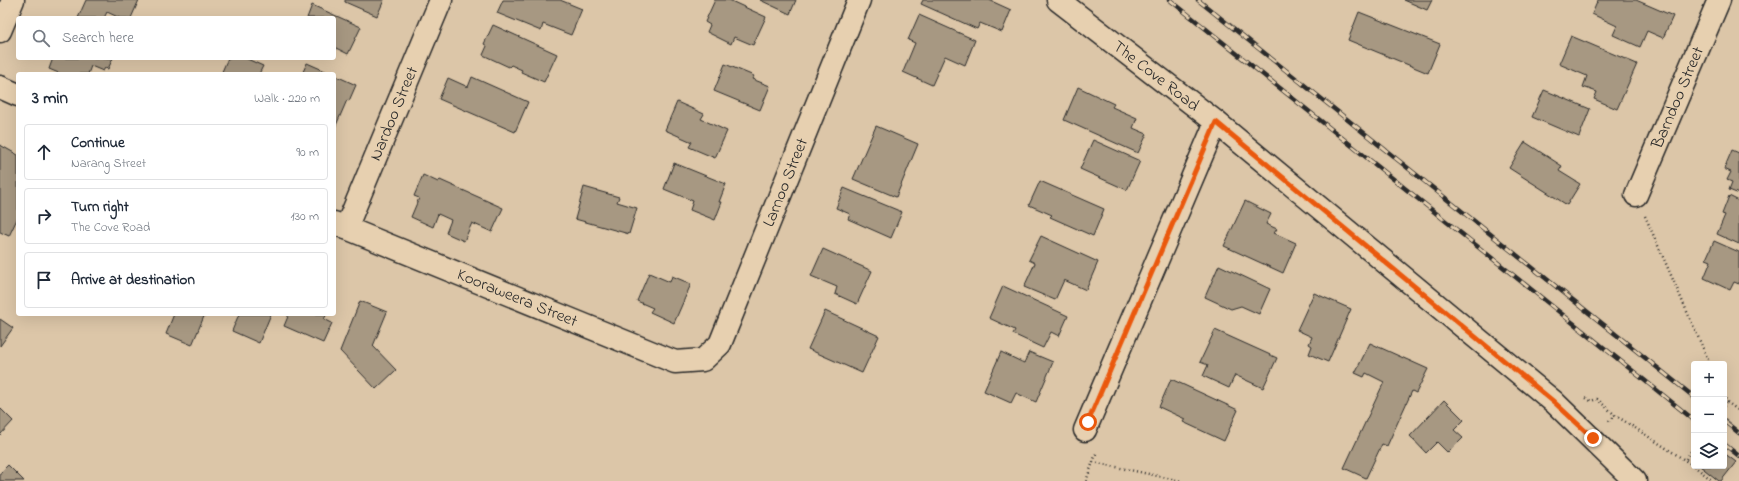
<!DOCTYPE html>
<meta charset="utf-8">
<style>
:root{--surface:#fff;--page:#f2f2f3;--text:#1f2937;--muted:#747a83;--line:#e0e1e3}
body{margin:0;font-family:"Indie Flower",sans-serif;background:var(--page);color:var(--text)}
.controls{position:absolute;right:12px;bottom:12px;display:grid;overflow:hidden;border-radius:4px;box-shadow:0 4px 16px #0002}
.controls button{width:36px;height:36px;display:grid;place-items:center;padding:0;border:0;border-bottom:1px solid var(--line);background:var(--surface);color:var(--text);font:20px sans-serif}
.stop{position:absolute;width:12px;height:12px;margin:-9px;border:3px solid #ea580c;border-radius:50%;background:#fff}
.stop.end{background:#ea580c;border-color:#fff;box-shadow:0 1px 4px #0008}
.list{margin:0;padding:0;list-style:none}
h2{display:flex;justify-content:space-between;align-items:center;height:52px;margin:0;padding:0 16px;font-size:17px}
h2 small{font-size:13px;font-weight:400;color:var(--muted)}
.list li{display:grid;grid-template-columns:26px 1fr auto;gap:12px;align-items:center;box-sizing:border-box;height:56px;margin:0 8px 8px;padding:0 8px;border:1px solid var(--line);border-radius:4px}
.list b{display:block;font-size:15px;white-space:nowrap}
.list p{margin:0;font-size:13px;white-space:nowrap;color:var(--muted)}
.list em{font-size:13px;font-style:normal;color:var(--muted)}
.icon{flex:none;width:22px;height:22px;fill:none;stroke:currentColor;stroke-width:2;stroke-linecap:round;stroke-linejoin:round}
.map{position:relative;flex:none;width:1739px;height:481px;overflow:hidden}
.search{position:absolute;background:var(--surface);box-shadow:0 4px 16px #0002;left:16px;top:16px;width:320px;height:44px;display:flex;align-items:center;gap:10px;box-sizing:border-box;padding:0 14px;border-radius:4px;color:var(--muted);font-size:15px}
.panel{position:absolute;background:var(--surface);box-shadow:0 4px 16px #0002;left:16px;top:72px;width:320px;height:244px;border-radius:4px}
.map>svg:first-child{display:block}
.building{fill:#a79882;stroke:#2b2b2b}
.lines{fill:none;stroke-linecap:round;stroke-linejoin:round}
.street-casing{stroke:#2b2b2b;stroke-width:25}
.secondary-casing{stroke:#2b2b2b;stroke-width:25}
.path{stroke:#2b2b2b;stroke-width:2.5;stroke-dasharray:1 3;stroke-linecap:butt}
.street{stroke:#e7d0b0;stroke-width:22}
.secondary{stroke:#e7d0b0;stroke-width:22}
.rail-casing{stroke:#2b2b2b;stroke-width:4.5}
.rail{stroke:#e7d0b0;stroke-width:3;stroke-dasharray:9;stroke-linecap:butt}
.route{stroke:#ea580c;stroke-width:5}
.labels{text-anchor:middle;dominant-baseline:central;stroke-width:3;stroke-linejoin:round;paint-order:stroke}
.street-label{font-size:17px;fill:#2b2b2b;stroke:#e7d0b0}
</style>
<div class="map">
<svg width="1739" height="481" viewBox="0 0 1739 481">
<rect width="100%" height="100%" fill="#dcc6a8"/>
<filter id="ink" filterUnits="userSpaceOnUse"><feTurbulence type="fractalNoise" baseFrequency=".025" numOctaves="2"/><feDisplacementMap in="SourceGraphic" scale="8" xChannelSelector="R" yChannelSelector="G"/><feConvolveMatrix kernelMatrix="1 2 1 2 8 2 1 2 1" color-interpolation-filters="sRGB"/></filter>
<g filter="url(#ink)">
<path class="building" d="M86,0H139L131,18H120L107,12L104,18H78Z
M345,0H384L377,16L345,2Z
M503,0H560L582,9L571,35L543,24L541,31L497,13Z
M715,0H729L766,17L753,45L734,37L731,44L707,32L710,25L705,22Z
M760,0H796L790,14Z
M923,0H989L1011,10L1002,32L980,23L977,29L921,4Z
M1404,0H1432L1427,10Z
M1598,0H1636L1673,16L1663,38L1647,31L1640,47L1613,35L1617,26L1592,14Z
M312,5L361,27L348,54L334,47V18H307Z
M1359,12L1440,44L1428,73L1348,40Z
M919,15L975,40L965,65L945,56L932,85L903,72L915,43L908,40Z
M493,25L557,54L544,82L521,72L522,70L511,65L509,67L483,55L487,46L484,44Z
M1571,36L1637,64L1617,109L1594,99L1597,92L1583,87L1587,76L1559,64Z
M53,58H113L108,69L105,68L103,71L91,66L88,74H61L49,69Z
M228,58H245L263,66L259,74H221Z
M307,63L332,74H302Z
M725,64L754,76L752,79L770,86L760,110L714,91Z
M334,75L356,85L349,101L347,100L334,130Z
M472,77L528,102L515,132L439,99L448,78L468,87Z
M1078,87L1114,104L1112,107L1137,118L1133,128L1147,134L1138,153L1064,120Z
M1544,90L1590,109L1579,137L1532,117Z
M677,102L704,114L701,119L727,131L715,158L689,147L692,142L665,130Z
M876,126L918,144L896,197L853,179Z
M1093,140L1140,161L1127,190L1080,169Z
M1525,142L1562,166L1559,171L1580,184L1567,205L1509,168Z
M0,145L18,155V217L9,236L0,232Z
M1732,150L1739,153V194L1729,190L1732,182L1727,180L1731,172L1724,169Z
M674,163L726,184L719,202H722L715,220L690,210L693,201L664,189Z
M423,175L438,182L440,180L503,208L492,232L472,223L464,241L446,233L451,220L438,214L433,227L411,217L419,198L414,196Z
M1040,181L1104,209L1093,236L1050,217L1052,215L1029,205Z
M584,187L619,197L617,202L637,208L629,234L575,219Z
M844,188L902,212L891,238L848,219L850,214L836,208Z
M1729,196L1739,201V244L1717,234L1725,215L1722,214Z
M1245,201L1271,214L1266,224L1277,229L1274,233L1296,243L1283,273L1224,246Z
M1041,236L1098,262L1086,290L1064,280L1055,300L1024,287L1035,263L1029,260Z
M1714,241L1739,252V284L1734,282L1730,290L1704,278L1711,261L1706,259Z
M823,249L872,271L857,304L835,294L837,287L811,276Z
M1219,265L1270,289L1259,314L1241,306L1231,309L1205,297Z
M649,273L670,282L672,276L691,284L674,323L650,312L653,308L637,301Z
M1003,286L1068,316L1059,336L1051,332L1043,348L1013,334L1015,330L989,318Z
M1314,293L1351,309L1328,362L1309,354L1312,346L1309,344L1312,337L1297,330Z
M360,301L387,312L373,346L396,370L376,389L340,351Z
M825,311L879,336L862,373L808,349Z
M174,314H205L192,345L166,334Z
M239,314H271L259,343L232,331Z
M289,314H327L324,319L332,323L323,343L284,326Z
M0,319L13,328L0,346Z
M1215,330L1277,358L1263,388L1235,375L1229,388L1203,376L1208,365L1200,362Z
M1370,343L1428,369L1416,393L1412,391L1387,446L1382,444L1366,478L1344,468L1384,382L1366,373L1364,377L1355,373Z
M1001,352L1024,363L1029,352L1053,362L1036,402L1016,393L1011,403L984,391Z
M1171,379L1238,410L1224,441L1183,422L1185,419L1159,407Z
M1444,400L1464,420L1454,430L1463,438L1448,453L1437,442L1426,453L1410,436Z
M0,408L13,421L0,435Z
M1724,453L1736,462L1721,481H1719L1700,466H1724Z
M8,465L24,481H0V473Z"/>
<g class="lines">
<defs>
<g id="street">
<path d="M0,31L13,0"/>
<path d="M0,87L18,95"/>
<path id="s1" d="M1636,195L1719,0"/>
<path id="s2" d="M334,223L675,362L703,360L720,344L859,0"/>
<path id="s3" d="M346,228L441,0"/>
<path d="M1085,430L1216,122"/>
</g>
<g id="secondary">
<path id="s4" d="M1058,0L1216,122L1554,402L1635,481"/>
</g>
</defs>
<use href="#street" class="street-casing"/>
<use href="#secondary" class="secondary-casing"/>
<path class="path" d="M1645,216L1710,364
M1724,395L1727,402L1724,406
M1586,398L1591,401L1597,399L1615,415L1608,422
M1727,402L1739,411
M1615,415L1694,466
M1686,459L1694,447
M1093,462L1181,481
M1694,466L1713,481
M1086,481L1097,451"/>
<use href="#street" class="street"/>
<use href="#secondary" class="secondary"/>
<defs>
<path id="rail" d="M1170,0L1694,420
M1198,0L1694,397
M1724,421L1739,433
M1724,444L1739,456"/>
</defs>
<use href="#rail" class="rail-casing"/>
<use href="#rail" class="rail"/>
</g>
</g>
<g class="lines" filter="url(#ink)">
<path class="route" d="M1088,422L1216,122L1554,402L1593,438"/>
</g>
<g class="labels">
<g class="street-label">
<text stroke="none"><textPath href="#s4" startOffset="124">The Cove Road</textPath></text>
<text stroke="none"><textPath href="#s1" startOffset="106">Barndoo Street</textPath></text>
<text stroke="none"><textPath href="#s3" startOffset="124">Nardoo Street</textPath></text>
<text stroke="none"><textPath href="#s2" startOffset="594">Larnoo Street</textPath></text>
<text stroke="none"><textPath href="#s2" startOffset="198">Kooraweera Street</textPath></text>
</g>
</g>
</svg>
<div class="controls">
<button>+</button>
<button>−</button>
<button><svg class="icon" aria-label="layers" viewBox="0 0 24 24"><path d="M12 4l9 5-9 5-9-5zM3 14l9 5 9-5"/></svg></button>
</div>
<div class="stop" style="left:1088px;top:422px"></div>
<div class="stop end" style="left:1593px;top:438px"></div>
<div class="search"><svg class="icon" aria-label="search" viewBox="0 0 24 24"><circle cx="10" cy="10" r="6"/><path d="M15 15l6 6"/></svg>Search here</div>
<section class="panel">
<h2>3 min<small>Walk · 220 m</small></h2>
<ul class="list">
<li><svg class="icon" aria-label="ahead" viewBox="0 0 24 24"><path d="M12 20V5M6 11l6-6 6 6"/></svg><div><b>Continue</b><p>Narang Street</p></div><em>90 m</em></li>
<li><svg class="icon" aria-label="right" viewBox="0 0 24 24"><path d="M7 20v-9h11M14 6l5 5-5 5"/></svg><div><b>Turn right</b><p>The Cove Road</p></div><em>130 m</em></li>
<li><svg class="icon" aria-label="arrive" viewBox="0 0 24 24"><path d="M6 21V4h12l-3 4 3 4H6"/></svg><div><b>Arrive at destination</b></div></li>
</ul>
</section>
</div>
